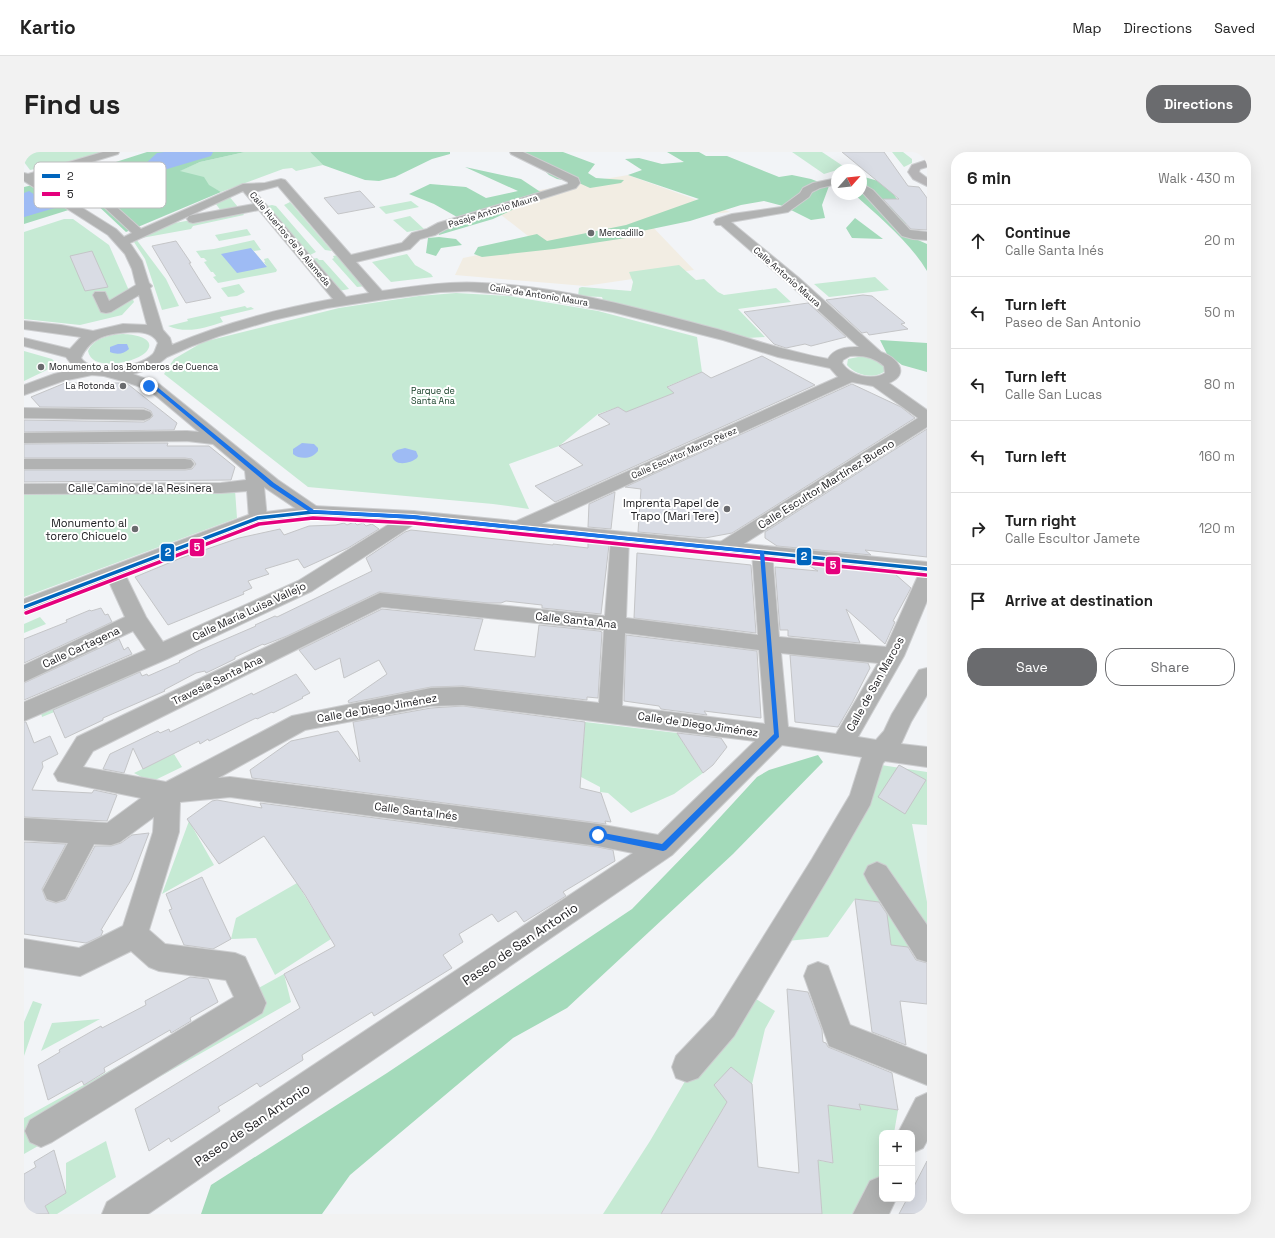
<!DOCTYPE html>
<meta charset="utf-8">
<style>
:root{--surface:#fff;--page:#f2f2f2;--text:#222;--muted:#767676;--line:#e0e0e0;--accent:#6a6b6e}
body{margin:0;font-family:"Space Grotesk",sans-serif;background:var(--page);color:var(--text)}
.controls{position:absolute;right:12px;bottom:12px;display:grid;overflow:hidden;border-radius:8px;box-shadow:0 4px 16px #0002}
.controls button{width:36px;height:36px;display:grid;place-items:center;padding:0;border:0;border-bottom:1px solid var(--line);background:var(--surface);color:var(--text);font:20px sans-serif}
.compass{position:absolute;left:807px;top:12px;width:36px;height:36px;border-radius:50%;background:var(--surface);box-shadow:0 4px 16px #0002;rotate:63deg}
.stop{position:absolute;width:12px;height:12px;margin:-9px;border:3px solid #1a73e8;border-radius:50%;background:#fff}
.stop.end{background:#1a73e8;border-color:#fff;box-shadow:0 1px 4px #0008}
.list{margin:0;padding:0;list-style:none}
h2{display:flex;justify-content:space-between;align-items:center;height:52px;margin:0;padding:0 16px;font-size:17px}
h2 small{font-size:13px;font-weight:400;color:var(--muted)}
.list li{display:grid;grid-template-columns:26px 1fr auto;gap:12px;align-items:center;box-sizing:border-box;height:72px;padding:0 16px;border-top:1px solid var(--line)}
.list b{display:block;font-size:15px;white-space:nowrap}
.list p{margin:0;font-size:13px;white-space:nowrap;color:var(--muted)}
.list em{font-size:13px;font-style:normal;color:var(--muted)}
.actions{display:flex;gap:8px;padding:12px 16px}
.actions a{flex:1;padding:9px 0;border:1px solid var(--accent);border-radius:16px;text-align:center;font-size:14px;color:var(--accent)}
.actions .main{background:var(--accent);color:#fff}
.icon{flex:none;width:22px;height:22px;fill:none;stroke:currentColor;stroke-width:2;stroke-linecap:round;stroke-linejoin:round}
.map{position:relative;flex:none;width:903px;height:1062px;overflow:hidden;border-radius:16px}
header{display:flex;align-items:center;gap:24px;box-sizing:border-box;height:56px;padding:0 20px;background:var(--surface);border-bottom:1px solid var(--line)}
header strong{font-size:19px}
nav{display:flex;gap:22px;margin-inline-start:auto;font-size:14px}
.intro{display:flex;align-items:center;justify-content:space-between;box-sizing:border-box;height:96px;padding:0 24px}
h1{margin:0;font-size:28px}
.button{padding:10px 18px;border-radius:16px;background:var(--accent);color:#fff;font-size:14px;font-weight:700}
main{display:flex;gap:24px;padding:0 24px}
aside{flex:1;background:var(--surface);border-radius:16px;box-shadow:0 4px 16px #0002}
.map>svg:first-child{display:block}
.commercial{fill:#f2ede3}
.green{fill:#c6ead4}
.forest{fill:#a3daba}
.water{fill:#9ebbf4}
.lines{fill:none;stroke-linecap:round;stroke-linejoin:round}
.river{fill:#9ebbf4;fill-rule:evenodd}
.building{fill:#d9dce4;stroke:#c4c5c7}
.street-casing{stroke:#cdced0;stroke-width:2}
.secondary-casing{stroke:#cdced0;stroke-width:2}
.primary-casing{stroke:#cdced0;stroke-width:2}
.street{fill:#b1b2b2;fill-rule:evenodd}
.secondary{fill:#b1b1b1;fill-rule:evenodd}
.primary{fill:#b5b4b6;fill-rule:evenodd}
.bus-1-casing{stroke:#fff;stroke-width:6}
.bus-2-casing{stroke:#fff;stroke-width:6}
.bus-1{stroke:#0065bd;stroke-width:3.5}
.bus-2{stroke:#e5007d;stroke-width:3.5}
.route{fill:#1a73e8}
.poi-dot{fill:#6a6b6e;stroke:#fff;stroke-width:1.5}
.labels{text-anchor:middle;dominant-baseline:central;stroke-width:4;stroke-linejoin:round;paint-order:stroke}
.far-street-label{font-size:9px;fill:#212124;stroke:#fff}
.far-poi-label{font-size:9px;fill:#212124;stroke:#fff;text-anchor:start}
.far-park-label{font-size:9px;fill:#174028;stroke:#fff}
.street-label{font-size:11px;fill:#212124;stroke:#fff}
.poi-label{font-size:11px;fill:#212124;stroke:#fff;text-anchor:end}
.near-street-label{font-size:13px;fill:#212124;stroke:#fff}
.key{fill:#fff;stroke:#bcbcbd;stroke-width:1}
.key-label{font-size:11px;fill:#212124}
.line-badge{stroke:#fff;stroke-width:1.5}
.badge-label{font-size:11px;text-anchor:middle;font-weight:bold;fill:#fff}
</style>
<header>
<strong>Kartio</strong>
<nav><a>Map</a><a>Directions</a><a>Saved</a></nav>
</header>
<div class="intro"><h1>Find us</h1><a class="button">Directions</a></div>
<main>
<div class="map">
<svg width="903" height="1062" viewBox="0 0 903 1062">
<rect width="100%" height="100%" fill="#f2f4f7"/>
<path class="commercial" d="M604,23L706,60L624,70L670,118L561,134L431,123L439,106L513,91L458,48Z"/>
<path class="green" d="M0,0H85L37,12L6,18L0,10Z
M221,0H286L299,13L272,19L268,16L259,17L197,40L155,19L176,10Z
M768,0H798L825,18H813L800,22Z
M868,0H879L888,7V11L880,15Z
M204,43L214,55L197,59L189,48Z
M387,49L395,55L362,62L355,55Z
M266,50L308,99L301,98L260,53Z
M248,53L252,54L292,100L286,103L243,54Z
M217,59L220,63L169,74L167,77L112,87L142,127L155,154L138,158L121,107L108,87L140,73Z
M386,64L400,77L383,80L369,68Z
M40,67H49L85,93L110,150L98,163L56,173L0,167V80Z
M223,77L227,83L195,89L191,83Z
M230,88L237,98L230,99L227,96L243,115L240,110H241L240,107L244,106L253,118L252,120L194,131L189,125L192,124L189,120H187L180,110L183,109L180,106H177L172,99L190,97Z
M383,102L391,113L407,122L409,125L367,130L348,110Z
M314,103L342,134L333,135L308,107L310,106L309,104Z
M293,106L295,108H299L325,137L315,139L287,107Z
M655,113L672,128L680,127L694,140L700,143L752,136L767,150L714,157L741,185L723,186L580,151L578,145L554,144L555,136L558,135L607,139L609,130L605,120Z
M851,125L865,138L805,145L790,132Z
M215,132L221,140L213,144L204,145L197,136Z
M432,141L485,144L574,159L673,185L678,220L644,234L650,241L613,256L608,264L594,255L574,262L535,294L485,312L505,357L469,352L284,335L140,222L150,207L179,190L315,156L395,144Z
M221,154L223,156L227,155L230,157L196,165L199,170C180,176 163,182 144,174L164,169L163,167Z
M98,182C108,182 136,186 121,201C110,211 68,220 64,199C70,186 85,183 98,182Z
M0,199L28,207L31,210L29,215L0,229Z
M839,204L845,205L860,212L861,219C851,228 831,223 823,213L824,207Z
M0,337L211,338L213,366L0,445Z
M16,465L22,472L0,481V472Z
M107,518L111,527L18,565L16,556Z
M561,570L653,581L679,621L650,642L607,661L584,641L576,640V635L557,625Z
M150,602L158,615L127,630L110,621Z
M857,613L903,620V673L888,672L903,750V798L867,793L861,751L831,747L804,785L763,789Z
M165,669L190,713L138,742Z
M273,731L307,787L251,823L232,786L207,787L212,766Z
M260,822L267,850L0,1002V966Z
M729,845L751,859L741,877L728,932L707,915L703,950L637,1062H579L626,989L667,919Z
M9,849L18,852L0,904V870Z
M76,867L17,899L28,871Z
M835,952L874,958L870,981H858V1032L854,1048L862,1062H798L795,1024L791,1008L809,1011L804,953L836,958Z
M82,989L92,1025L33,1062H24L21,1054L42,1041V1011Z"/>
<path class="forest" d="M123,0H221L176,10L156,19L180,25L185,33L197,40L102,80L70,50L0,72V35L48,24Z
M286,0H426V2L408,7L371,25L355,29L341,28L299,13Z
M495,0H539L571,12L564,21L572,26L600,28L597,31L566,36L555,31L533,27L525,23L518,16Z
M643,0H675L682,4H703L755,25L768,23L787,27L805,34L798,53L801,66L787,68L759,54L740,49L717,53L666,69L618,79L602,86L530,97L458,105L450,102L454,95L513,82L523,89L602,73L675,47L604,23L618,18L601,7L615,6L638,12L660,10Z
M441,15L497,27L524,45L488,58L469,67L415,83L413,72L433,65L410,52L385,42L406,32L442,35L462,46L494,39Z
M837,24L861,31L873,47H858L862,54L879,55L893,71L880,72L885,84L903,92V119C885,89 855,65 830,42H837Z
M831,66L859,87L828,86L822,76Z
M415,85L432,87L438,93L417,96L412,104L402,101L404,86Z
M856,188L903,191V220L878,213L863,202Z
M794,603L799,610L709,702L543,856L489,886L326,1023L298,1062H177L187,1033L363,921L608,757L676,687L733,625L745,618Z"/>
<path class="water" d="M140,0H185L160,8L151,6L145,13L100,28V26H89L85,32L56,44L55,49L30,35L120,13L133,1Z
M5,39L31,56L0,65V41Z
M227,96L243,115L213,121L197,102Z
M94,192H103L105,197C100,202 93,203 86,200V195Z
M278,291L290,292L294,296V299C288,307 276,308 269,302V297Z
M381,296L392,299L394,304L393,306C386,312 368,315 368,302L373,298Z"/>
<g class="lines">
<path class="river" d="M160,0H189L187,4L133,20L0,65V52L119,12Z"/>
</g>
<path class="building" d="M818,0H860L884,34L895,35L903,46V78L887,77L859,47H875Z
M336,39L351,55L314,62L300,46Z
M152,89L167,111H165L187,146L162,151L128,94Z
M68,99L84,135L61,139L46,104Z
M839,143L848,144L881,171L877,172L884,177L845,183L843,180L838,181L802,148Z
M784,151L822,185L787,194L781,192L762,196L750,192L720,160Z
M738,204L791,233L531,350L511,334L559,313L535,294L586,272L574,263L594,255L602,260L650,241L643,235L678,220L687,226Z
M41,231H101L105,233L153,271L150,278L0,280V268L120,270L126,267L129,264L127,259L120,256L16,255L7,245Z
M828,232L877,255L891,266L708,381L681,386L614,380L617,337L601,335Z
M903,277V405L841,398L847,403L753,394L741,386V380Z
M144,291L143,294H185L211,315L207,328L0,330V318H161L168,317L172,312L168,307L161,306H0V292Z
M591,340L587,377L564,375L565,352Z
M330,370L333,373L339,371L342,374L348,372L355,377L324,396L280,416L274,407L241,417L245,422L224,429L228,436L219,440L220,442L144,473L111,425L157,406L215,386L256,377L260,383L285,374L312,373L320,371L323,373Z
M387,378L529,393V392L564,396V391L585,393L577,462L518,456V453L482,449L477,451H464L355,440L263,484L240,493L239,492L211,505V507L182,521L181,519L172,521L140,538L141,539L79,566V568L41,586L29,558L116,520L118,524L123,522L124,524L156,510L155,509L174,499L232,474L231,473L251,464L253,465L348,419L342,406L381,380Z
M613,401L727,413L732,481L610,466Z
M784,413L871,422L887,436L869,469L871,470L861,492L822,457L836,491L764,484V478H756L751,415L794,419Z
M77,456L81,463L84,462L88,470L0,511V487L43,470L42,468L66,458L67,459Z
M358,457L459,467L450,498L511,505L515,473L575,479L578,480L574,546L563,545V548L439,534L407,535L325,551L324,549L363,522L355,508L320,526L316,506L291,518L275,498Z
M602,483L733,499L737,566L680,559L683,563L637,557L635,554L600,549Z
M95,487L100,498L104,495L108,502L0,548V531Z
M766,503L844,511L846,516L828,551L814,575L771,570Z
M272,522L286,541L278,545L279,546L249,561L248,560L233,567L232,566L185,589L184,587L176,592L175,589L119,617L109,596L100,621L79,617L86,602L109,591L134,579L136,581L145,577L146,580L228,541L229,543Z
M439,554L561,570L556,636L577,641L587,670L581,669L582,672L228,626L226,618L267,589L314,579L336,610L329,570L407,556Z
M0,570H2L10,591L26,584L34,602L18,610L19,615L8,638L68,641L70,638L93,643L83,669L0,665Z
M653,581L697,586L703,595L689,613L679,621Z
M875,613L902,628L881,662L854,645Z
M193,648L238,656L236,651L574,695L589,698L591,709L539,740L542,744L500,770L492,759L474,770L468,762L435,782L439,790L419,803L428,816L350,864L348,860L278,903L279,908L236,935L233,931L214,943L194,955L196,959L147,990L145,986L125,999L111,957L276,856L260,822L311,794L281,743L240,684L195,712L163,667L188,649Z
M125,681L107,728L77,778L79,779L77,784L62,791L0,782V690L42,692L18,737L22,748L32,751L42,748L71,694H87L97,691L108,683Z
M178,725L207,787L189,797L160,793L145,758L148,757L142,742Z
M831,747L855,750L863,762L867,793L884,795L892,808L903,811V852L876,849L882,893L848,880Z
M166,825L184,827L194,850L166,866L167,869L147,881L146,878L80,916L81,920L60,933L58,929L24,948L14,913L36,900L35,898L77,874L78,876L122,853L121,849Z
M763,837L784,840L798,878L799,890L802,891L804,895L868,921L874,958L835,952L837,958L804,953L809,1011L794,1008L798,1062H637L703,950L690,933L707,915L728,932L734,1015L775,1021Z
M30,998L42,1041L21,1054L25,1062H0V1022L12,1015L10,1010Z
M903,1009V1062H875L883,1047H888V1038Z"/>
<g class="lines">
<defs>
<path id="street" d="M79,0H95L94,2L12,27L92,77L100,85L108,81L79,54L77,52L79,50H87L117,77L219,32L241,31L257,27L261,28L327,103L378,91L388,81L403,77L414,71L544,32V30L487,2L486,0H499L554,26L556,31L552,36L422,77L411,83L396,87L386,97L332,110L358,139C391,134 425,129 458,131C536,134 618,157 693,177C730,188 766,200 804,207C810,196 823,195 835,195L765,132L697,73H692L690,70L692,67L708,62L757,55L776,41L779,36L789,31L813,26V32L796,36L788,40L785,45L764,60L707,70L775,126L857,200C873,205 887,222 865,231L903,258V275L707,400L700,402L693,400L690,396L693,392L894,266L849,234L828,230L500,380L493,382L486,380L484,376L486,372L814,225L806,216L754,205L699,188L589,160L501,144L444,139L416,140L361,147L303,156L249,168L195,184L168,194L143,205L129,216L109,222L135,232L254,328L295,356L298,360L295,364L289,366L283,364L240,335L243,366L241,370L234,372L227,370L225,366L223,339L197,341L0,342V332L197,331L222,328L221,319L189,292L163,289L0,291V281L163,279L175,280L125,238L102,230L80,224L68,223L39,229L0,243V233L30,222L51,217L42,205L0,194V186L46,197L57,185L0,177V169L37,173L69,179L99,172L123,173L115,143L87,160L82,161L77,160L69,143L71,140H81L85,149L112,133L108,117L101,102L84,83L0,29V21L4,22ZM254,34L345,141L322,145L231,40ZM219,39L230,52L169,63L165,64L163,67L165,70L169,71L235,58L309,147C254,157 199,171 148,193L146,186L139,178L126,136L128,134L125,131L118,109L106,91ZM106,180C116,180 129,180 134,191C132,195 131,200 129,202C115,216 68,223 57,206C67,184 84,182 106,180ZM826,204C838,203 850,205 860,214L861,221C849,229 826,224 818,211L819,208Z
M837,31L849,38L886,78L903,80V88L889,87L878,84L837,39Z
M0,256L120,258L126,260L128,263L126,266L120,268L0,266Z
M0,307H161L167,308L170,312L167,316L161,317H0Z
M389,359L395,361L398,365L395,369L288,439L143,507L0,569V550L122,498L109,479L0,530V513L101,465L81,421L84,416L91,414L98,416L122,465L139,490L274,429L383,361Z
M596,380L603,382L605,386L602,466L734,483L728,400L731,395L738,394L745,395L748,400L755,485L862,495L893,426L896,421L903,419V449L880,504L834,585L852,588L860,579L868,562L895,518L903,516V543L887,570L877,592L903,595V615L861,609L859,611L846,653L806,723L710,884L674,926L663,930L652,926L648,915L652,904L690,864L788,707L826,643L838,605L758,593L648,703L124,1062H78L83,1050L609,701L574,694L206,645L156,650L155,680L125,778L141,792L211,801L221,805L242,851L238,861L28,990L17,995L6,990L1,979L6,968L210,845L202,828L135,819L125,815L107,799L56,824L0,815V787L55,796L99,774L129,680L130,665L96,690L87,693L70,692L41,747L32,750L23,747L19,738L44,691L0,688V666L83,671L117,646L34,629L30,622L53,585L356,441L581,464L587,386L589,382ZM358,455L580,478L575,551L439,535L407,536L268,564L142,630L59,615L69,599ZM601,481L735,498L741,572L598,554ZM757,501L854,511L812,582L764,575ZM439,553L731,589L634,683L574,672L206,625L194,626L281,578L407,554Z
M853,710L862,714L903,773V810L893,807L844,730L840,722L844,714Z
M794,810L804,814L826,873L903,903V933L805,894L780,824L784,814Z
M903,941V989L899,996L888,1001V981H874L892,946Z
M858,1024V1047H872L865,1062H829L846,1029Z"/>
<path id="secondary" d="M289,354L389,359L903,410V424L389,371L289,366L237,372L0,462V447L227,362Z"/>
<path id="primary" d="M903,8V15L896,17L895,20L903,26V34L889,27L884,20L888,13Z"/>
</defs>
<use href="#street" class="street-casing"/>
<use href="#secondary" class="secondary-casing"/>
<use href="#primary" class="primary-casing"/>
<use href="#street" class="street"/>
<use href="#secondary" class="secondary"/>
<use href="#primary" class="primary"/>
<defs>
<path id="bus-1" d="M0,455L234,366L289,360L389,365L903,417"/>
<path id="bus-2" d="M2,461L235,372L289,366L389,371L902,423"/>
</defs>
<use href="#bus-1" class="bus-1-casing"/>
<use href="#bus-2" class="bus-2-casing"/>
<use href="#bus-1" class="bus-1"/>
<use href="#bus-2" class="bus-2"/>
</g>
<path class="route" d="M125,232L132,234L250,331L290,358L389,363L740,399L755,585L642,698L639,699L571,685V681L574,680L638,692L750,582L736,402L389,367L287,361L246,334L129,236L124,234Z"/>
<g class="poi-dot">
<circle cx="567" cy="81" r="4"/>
<circle cx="17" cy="215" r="4"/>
<circle cx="99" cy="234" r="4"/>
<circle cx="703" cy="357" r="4"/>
<circle cx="111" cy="377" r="4"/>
</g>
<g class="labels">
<g class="far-street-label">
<text transform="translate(469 59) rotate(-17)">Pasaje Antonio Maura</text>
<text transform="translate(266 87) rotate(50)">Calle Huertos de la Alameda</text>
<text transform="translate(763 125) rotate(41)">Calle Antonio Maura</text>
<text transform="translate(515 143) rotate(9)">Calle de Antonio Maura</text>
<text transform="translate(660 301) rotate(-24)">Calle Escultor Marco Pérez</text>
</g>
<g class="far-poi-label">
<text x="575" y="81">Mercadillo</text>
<text x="25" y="215">Monumento a los Bomberos de Cuenca</text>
<text x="91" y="234" text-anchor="end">La Rotonda</text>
</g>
<g class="far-park-label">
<text x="409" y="239">Parque de<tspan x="409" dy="10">Santa Ana</tspan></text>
</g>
<g class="street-label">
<text transform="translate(802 332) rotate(-32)">Calle Escultor Martínez Bueno</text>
<text x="116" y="336">Calle Camino de la Resinera</text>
<text transform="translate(225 459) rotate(-25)">Calle María Luisa Vallejo</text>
<text transform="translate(552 468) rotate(6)">Calle Santa Ana</text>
<text transform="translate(57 495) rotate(-25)">Calle Cartagena</text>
<text transform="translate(193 528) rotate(-26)">Travesía Santa Ana</text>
<text transform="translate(851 532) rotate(-61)">Calle de San Marcos</text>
<text transform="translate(353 556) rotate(-10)">Calle de Diego Jiménez</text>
<text transform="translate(674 572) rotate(8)">Calle de Diego Jiménez</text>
<text transform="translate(392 659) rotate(7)">Calle Santa Inés</text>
</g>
<g class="poi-label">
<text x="695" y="351">Imprenta Papel de<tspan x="695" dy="13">Trapo (Mari Tere)</tspan></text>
<text x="103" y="371">Monumento al<tspan x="103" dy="13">torero Chicuelo</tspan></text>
</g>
<g class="near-street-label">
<text transform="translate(496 792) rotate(-34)">Paseo de San Antonio</text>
<text transform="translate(228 973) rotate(-34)">Paseo de San Antonio</text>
</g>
</g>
<rect x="10" y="10" width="132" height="46" rx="6" class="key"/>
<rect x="18" y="22" width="18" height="4" fill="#0065bd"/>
<rect x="18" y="40" width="18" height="4" fill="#e5007d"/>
<g class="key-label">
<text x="43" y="28">2</text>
<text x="43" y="46">5</text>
</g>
<g class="line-badge">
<rect x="165" y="386" width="16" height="19" rx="4" fill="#e5007d"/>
<rect x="136" y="391" width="15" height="19" rx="4" fill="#0065bd"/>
<rect x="772" y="395" width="16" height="19" rx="4" fill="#0065bd"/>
<rect x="801" y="404" width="16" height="19" rx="4" fill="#e5007d"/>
</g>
<g class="badge-label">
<text x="173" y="399">5</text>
<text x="144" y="404">2</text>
<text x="780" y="408">2</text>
<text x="809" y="417">5</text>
</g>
</svg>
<div class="controls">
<button>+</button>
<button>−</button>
</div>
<svg class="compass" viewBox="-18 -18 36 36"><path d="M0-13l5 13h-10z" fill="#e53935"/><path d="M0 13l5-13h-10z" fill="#767676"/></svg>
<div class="stop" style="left:574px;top:683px"></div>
<div class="stop end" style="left:125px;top:234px"></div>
</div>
<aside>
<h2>6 min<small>Walk · 430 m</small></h2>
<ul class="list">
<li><svg class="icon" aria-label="ahead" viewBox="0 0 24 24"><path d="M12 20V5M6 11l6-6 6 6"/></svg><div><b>Continue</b><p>Calle Santa Inés</p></div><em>20 m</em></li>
<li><svg class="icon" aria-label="left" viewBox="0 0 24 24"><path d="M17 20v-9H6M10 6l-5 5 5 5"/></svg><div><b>Turn left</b><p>Paseo de San Antonio</p></div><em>50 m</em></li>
<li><svg class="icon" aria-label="left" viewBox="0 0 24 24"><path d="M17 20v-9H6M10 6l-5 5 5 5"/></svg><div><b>Turn left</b><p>Calle San Lucas</p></div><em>80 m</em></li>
<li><svg class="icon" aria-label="left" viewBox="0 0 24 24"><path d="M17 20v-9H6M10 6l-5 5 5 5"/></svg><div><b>Turn left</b></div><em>160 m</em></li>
<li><svg class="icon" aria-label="right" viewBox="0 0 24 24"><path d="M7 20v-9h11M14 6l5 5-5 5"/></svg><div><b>Turn right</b><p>Calle Escultor Jamete</p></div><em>120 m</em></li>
<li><svg class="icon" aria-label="arrive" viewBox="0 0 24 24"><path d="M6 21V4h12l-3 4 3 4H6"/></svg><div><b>Arrive at destination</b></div></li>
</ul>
<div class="actions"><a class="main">Save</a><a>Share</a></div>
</aside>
</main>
